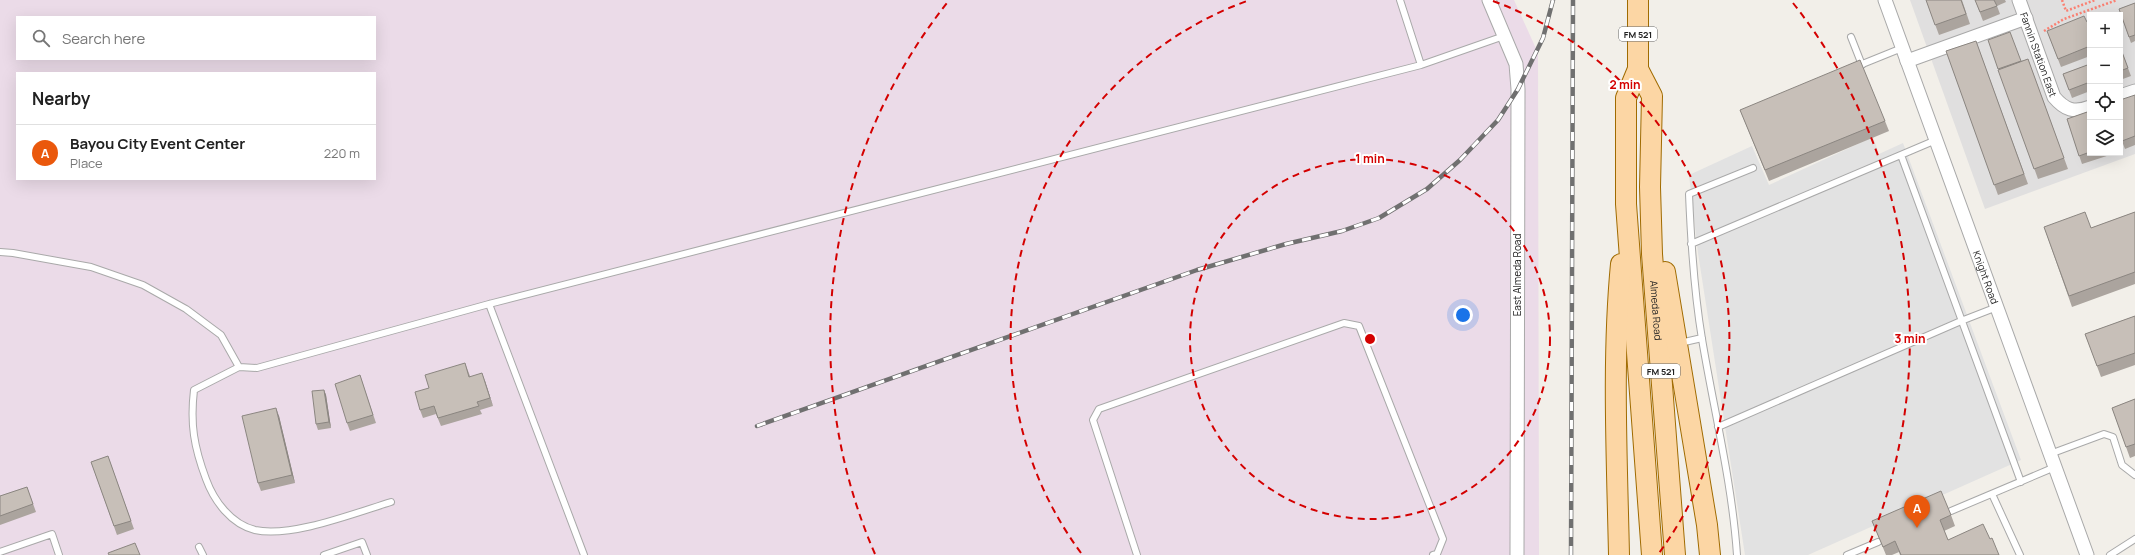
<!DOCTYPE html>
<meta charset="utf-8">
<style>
:root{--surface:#fff;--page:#f2f2f2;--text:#222;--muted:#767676;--line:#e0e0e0;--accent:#ea580c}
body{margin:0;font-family:Manrope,sans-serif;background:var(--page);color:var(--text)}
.controls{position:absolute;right:12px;top:12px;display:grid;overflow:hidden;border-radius:0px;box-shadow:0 4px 16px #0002}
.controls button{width:36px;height:36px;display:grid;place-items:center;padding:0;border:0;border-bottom:1px solid var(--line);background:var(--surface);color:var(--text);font:20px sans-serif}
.you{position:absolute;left:1463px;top:315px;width:14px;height:14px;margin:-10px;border:3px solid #fff;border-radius:50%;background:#1a73e8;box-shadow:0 0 0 6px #1a73e833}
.badge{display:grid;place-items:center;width:26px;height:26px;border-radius:50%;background:var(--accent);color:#fff;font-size:13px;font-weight:700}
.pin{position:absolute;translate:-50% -33px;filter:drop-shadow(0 1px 2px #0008)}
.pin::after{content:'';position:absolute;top:21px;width:14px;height:12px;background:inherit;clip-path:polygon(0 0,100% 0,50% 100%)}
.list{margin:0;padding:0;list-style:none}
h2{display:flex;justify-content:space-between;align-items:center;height:52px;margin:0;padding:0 16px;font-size:17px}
h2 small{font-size:13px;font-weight:400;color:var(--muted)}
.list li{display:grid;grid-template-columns:26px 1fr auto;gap:12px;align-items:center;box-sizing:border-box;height:56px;padding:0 16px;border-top:1px solid var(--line)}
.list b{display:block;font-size:15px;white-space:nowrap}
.list p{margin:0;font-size:13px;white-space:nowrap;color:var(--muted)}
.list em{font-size:13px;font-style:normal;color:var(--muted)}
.icon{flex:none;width:22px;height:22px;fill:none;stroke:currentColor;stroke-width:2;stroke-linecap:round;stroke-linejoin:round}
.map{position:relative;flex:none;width:2135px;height:555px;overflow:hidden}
.search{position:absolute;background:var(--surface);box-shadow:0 4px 16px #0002;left:16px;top:16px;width:360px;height:44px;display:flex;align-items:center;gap:10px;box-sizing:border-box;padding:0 14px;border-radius:0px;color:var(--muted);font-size:15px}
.panel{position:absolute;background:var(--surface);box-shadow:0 4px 16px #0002;left:16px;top:72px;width:360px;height:108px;border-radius:0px}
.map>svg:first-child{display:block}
.residential{fill:#e0dfdf;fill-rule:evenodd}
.industrial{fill:#ebdbe8;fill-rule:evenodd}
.parking{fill:#e2e2e2}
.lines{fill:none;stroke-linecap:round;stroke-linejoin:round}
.service-casing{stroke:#a9a9a9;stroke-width:8}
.minor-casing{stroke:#a9a9a9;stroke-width:15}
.primary-casing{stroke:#a06b00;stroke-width:22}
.path{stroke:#fa8072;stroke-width:2.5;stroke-dasharray:2 2;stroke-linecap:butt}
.service{stroke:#fff;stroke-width:6}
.minor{stroke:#fff;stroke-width:13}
.primary{stroke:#fcd6a4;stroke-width:20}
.rail-casing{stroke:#707070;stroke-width:4.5}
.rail{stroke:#fff;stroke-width:3;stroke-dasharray:9;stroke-linecap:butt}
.wall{fill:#aba49e}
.shaded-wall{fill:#8b8681}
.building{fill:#c7bfb8;stroke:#8b8681}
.ring{fill:none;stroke:#d40000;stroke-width:2;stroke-dasharray:7 5}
.labels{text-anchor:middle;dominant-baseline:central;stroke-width:4;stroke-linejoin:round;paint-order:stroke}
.shield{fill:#fff;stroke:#646464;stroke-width:1}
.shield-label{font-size:9px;font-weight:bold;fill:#222}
.street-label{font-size:10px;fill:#222;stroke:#fff}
.centre{fill:#d40000;stroke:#fff;stroke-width:2}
.ring-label{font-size:12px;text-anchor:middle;font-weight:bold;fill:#d40000;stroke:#fff;stroke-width:4;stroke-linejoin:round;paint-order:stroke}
</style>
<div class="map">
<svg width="2135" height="555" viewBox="0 0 2135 555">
<rect width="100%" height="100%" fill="#f2efe9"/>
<path class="residential" d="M1910,0H2135V154L1985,209ZM2090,15H2120V153H2090Z"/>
<path class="industrial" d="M0,0H1514L1538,53L1539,555H0ZM17,17H375V59H17ZM17,73H375V179H17Z"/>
<path class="parking" d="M1873,137L1879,154L1903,143L2021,460L1808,555H1745L1698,253L1689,175L1752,146L1769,185Z"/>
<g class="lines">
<defs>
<path id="service" d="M1400,0L1421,65
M1851,37L1862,65
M1855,67L1902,48
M1901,155L2021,482
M1691,244L1936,140
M0,252L13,253L91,267L143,285L186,309L221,335L239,367
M489,304L584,555
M1680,343L1702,338
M1718,427L1961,321L1997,307
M2050,454L2104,434L2113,437L2122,465L2135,475
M1992,494L2020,555
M391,502C355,513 291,538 255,530C231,524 214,501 206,479C194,447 190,424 194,390L239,367L257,368L489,304L1421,65L1504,36
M1951,511L2055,467
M199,547L203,555
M0,552L52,534L59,555
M324,555L362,542L367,555
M1137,555L1093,420L1099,409L1344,323L1359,326L1443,539L1437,554L1433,555
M1737,555C1732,482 1714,411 1702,339C1694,291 1691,243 1689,194L1753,168
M1847,555L1878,542
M2110,555L2135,539"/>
<g id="minor">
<path d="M1489,0L1516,64L1518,89L1517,555"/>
<path id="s1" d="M1885,0L2087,555"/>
<path id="s2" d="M2019,0L2054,97C2065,110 2074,113 2090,107"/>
<path d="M1907,61L2026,18"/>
<path d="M2120,96L2135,91"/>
</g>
<g id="primary">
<path d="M1638,0V69L1626,98V204L1652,555"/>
<path id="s3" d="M1638,69L1652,96L1650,187L1652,254L1675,555"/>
<path d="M1665,272L1707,525L1710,555"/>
<path d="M1619,555C1617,459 1612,359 1621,264"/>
</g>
</defs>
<use href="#service" class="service-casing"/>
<use href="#minor" class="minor-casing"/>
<use href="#primary" class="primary-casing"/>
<path class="path" d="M2062,0L2066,11L2095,0
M2044,31L2064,19L2117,0"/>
<use href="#service" class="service"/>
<use href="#minor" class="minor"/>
<use href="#primary" class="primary"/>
<defs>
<path id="rail" d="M757,426L1197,270L1286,244L1342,231L1379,218L1427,189L1460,160L1498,120L1518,89L1543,38L1553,0
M1571,555L1573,0"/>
</defs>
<use href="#rail" class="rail-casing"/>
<use href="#rail" class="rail"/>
</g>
<path class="wall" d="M1926,0H1962L1970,24L1939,35Z
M1975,0H2005L2006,2L1997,6L2000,14L1983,21Z
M2135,3V41L2131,43L2119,9Z
M2090,21V56L2061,67L2047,31L2087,22Z
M1988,40L2021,61L2028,59L2068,169L2038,179Z
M1976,41L2028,184L1998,195L1946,51Z
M2120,52H2122L2131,76L2120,80Z
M2090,64V91L2072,98L2063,74Z
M2135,95V145L2125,149L2120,136Z
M1740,110L1885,121L1889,131L1769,181Z
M2090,111V153H2113V154L2082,164L2067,119Z
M2135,212V284L2072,307L2044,227L2091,228Z
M2135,316V365L2101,377L2085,334Z
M465,363L470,376L485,381L493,406L480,410L482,414L441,426L436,414L423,418L420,410L429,388Z
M360,375L376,423L350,431L347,423Z
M324,390L326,395L331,428L318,430L316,424Z
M2135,399V456L2130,458L2112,408Z
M279,416L295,483L261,491L258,483Z
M108,456L134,529L117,535L91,462Z
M27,487L36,512L0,525V496Z
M1951,515L1955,526L1944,531L1948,540L1990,539L1999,555H1900L1899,552L1892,555H1886L1872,521Z"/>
<path class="shaded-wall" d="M482,373L485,381L493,406L490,398Z
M324,390L326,395L331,428L329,422Z
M276,408L279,416L295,483L292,475Z"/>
<path class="building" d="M1926,0H1961L1966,14L1935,25Z
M1975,0H1994L1997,6L1980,12Z
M2135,3V35L2129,37L2119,9Z
M2084,16L2087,22L2090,21V46L2058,59L2047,31Z
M2010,32L2021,61L1998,69L1988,40Z
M1976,41L2024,174L1994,185L1946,51Z
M2120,52H2122L2128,68L2120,71Z
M2028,59L2064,158L2034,169L1998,70Z
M1860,60L1885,121L1765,170L1740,110Z
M2090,64V82L2069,90L2063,74Z
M2135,95V136L2122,141L2120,136V100Z
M2090,111V152L2079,156L2067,119Z
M2085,212L2091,228L2135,212V272L2069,296L2044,227Z
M2135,316V353L2097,366L2085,334Z
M465,363L469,377L482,373L490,398L477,402L479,406L438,418L434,406L420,410L415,392L429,388L425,375Z
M360,375L373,415L347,423L335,384Z
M324,390L329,422L316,424L312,391Z
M2135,399V444L2126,447L2112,408Z
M276,408L292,475L258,483L242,416Z
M108,456L131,521L114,526L91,462Z
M27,487L33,504L0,516V496Z
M1941,491L1951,515L1940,520L1948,540L1983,524L1990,539L1992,538L1999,555H1901L1895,541L1883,547L1872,521Z
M135,543L140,555H109L108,553Z"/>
<g class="ring">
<circle cx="1370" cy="339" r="180"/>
<path d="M1081 553A360 360 0 0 1 1247 1M1493 1A360 360 0 0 1 1659 553"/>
<path d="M875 554A540 540 0 0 1 947 3M1793 3A540 540 0 0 1 1865 554"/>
</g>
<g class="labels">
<g class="shield">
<rect x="1619" y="27" width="38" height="14" rx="3"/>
<rect x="1642" y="364" width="38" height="14" rx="3"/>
</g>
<g class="shield-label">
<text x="1638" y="34">FM 521</text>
<text x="1661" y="371">FM 521</text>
</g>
<g class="street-label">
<text stroke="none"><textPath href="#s2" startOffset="58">Fannin Station East</textPath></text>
<text transform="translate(1517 275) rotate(-90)">East Almeda Road</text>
<text stroke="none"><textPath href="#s1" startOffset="295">Knight Road</textPath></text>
<text stroke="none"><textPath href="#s3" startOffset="245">Almeda Road</textPath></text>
</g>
</g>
<circle cx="1370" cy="339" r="6" class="centre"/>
<g class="ring-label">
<text x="1625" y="89">2 min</text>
<text x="1370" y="163">1 min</text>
<text x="1910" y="343">3 min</text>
</g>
</svg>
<div class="controls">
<button>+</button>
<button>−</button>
<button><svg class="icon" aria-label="locate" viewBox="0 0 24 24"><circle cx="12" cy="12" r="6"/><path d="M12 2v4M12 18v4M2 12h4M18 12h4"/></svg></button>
<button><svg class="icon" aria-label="layers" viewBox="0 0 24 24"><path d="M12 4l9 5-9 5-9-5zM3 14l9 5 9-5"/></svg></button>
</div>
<div class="you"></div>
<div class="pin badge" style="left:1917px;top:528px">A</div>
<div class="search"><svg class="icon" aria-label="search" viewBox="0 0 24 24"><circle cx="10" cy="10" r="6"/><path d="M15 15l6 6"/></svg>Search here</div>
<section class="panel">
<h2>Nearby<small></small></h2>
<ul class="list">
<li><span class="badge">A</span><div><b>Bayou City Event Center</b><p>Place</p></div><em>220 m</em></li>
</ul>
</section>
</div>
